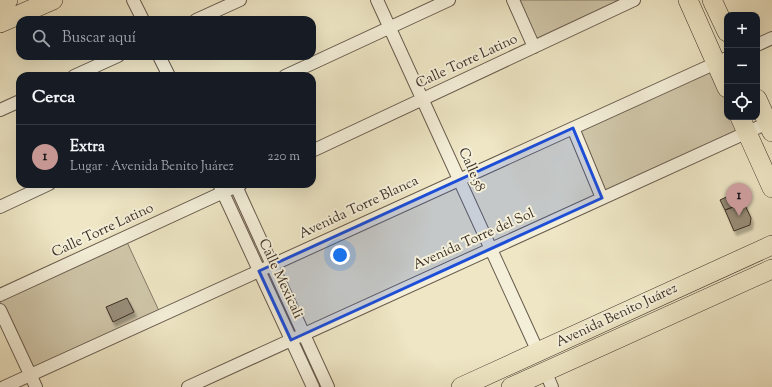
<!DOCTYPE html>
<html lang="es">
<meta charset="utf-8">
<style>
:root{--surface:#171b24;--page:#242831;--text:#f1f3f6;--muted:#9ea1a6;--line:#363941;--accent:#c59692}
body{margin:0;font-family:"Sorts Mill Goudy",serif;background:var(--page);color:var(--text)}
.controls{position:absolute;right:12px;top:12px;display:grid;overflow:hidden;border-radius:8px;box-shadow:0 4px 16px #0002}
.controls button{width:36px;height:36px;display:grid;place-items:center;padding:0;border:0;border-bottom:1px solid var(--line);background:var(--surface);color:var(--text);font:20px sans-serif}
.you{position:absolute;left:340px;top:255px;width:14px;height:14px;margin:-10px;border:3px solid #fff;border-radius:50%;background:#1a73e8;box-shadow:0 0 0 6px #1a73e833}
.badge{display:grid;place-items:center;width:26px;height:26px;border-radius:50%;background:var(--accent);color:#111;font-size:13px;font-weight:700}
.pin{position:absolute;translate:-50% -33px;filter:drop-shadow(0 1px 2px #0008)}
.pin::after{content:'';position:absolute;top:21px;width:14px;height:12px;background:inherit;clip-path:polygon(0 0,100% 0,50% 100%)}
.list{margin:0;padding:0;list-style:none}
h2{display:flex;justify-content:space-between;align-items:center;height:52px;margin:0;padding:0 16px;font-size:17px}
h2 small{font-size:13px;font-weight:400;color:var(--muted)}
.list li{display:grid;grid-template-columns:26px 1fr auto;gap:12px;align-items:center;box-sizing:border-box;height:64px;padding:0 16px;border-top:1px solid var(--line)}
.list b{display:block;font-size:15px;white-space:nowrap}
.list p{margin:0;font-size:13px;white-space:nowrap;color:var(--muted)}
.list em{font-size:13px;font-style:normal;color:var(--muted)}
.icon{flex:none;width:22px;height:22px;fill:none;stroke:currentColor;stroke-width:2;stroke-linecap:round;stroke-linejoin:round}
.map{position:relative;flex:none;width:772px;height:387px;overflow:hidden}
.search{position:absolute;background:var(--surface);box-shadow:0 4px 16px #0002;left:16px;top:16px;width:300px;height:44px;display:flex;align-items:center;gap:10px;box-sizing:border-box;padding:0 14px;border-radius:12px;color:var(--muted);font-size:15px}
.panel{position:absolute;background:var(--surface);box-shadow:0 4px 16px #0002;left:16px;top:72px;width:300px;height:116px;border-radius:12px}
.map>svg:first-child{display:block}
.green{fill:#d0c7aa;stroke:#867a68}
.building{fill:#988d78;stroke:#3b2d25;filter:url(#shadow)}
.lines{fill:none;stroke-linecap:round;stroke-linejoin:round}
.street-casing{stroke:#685b4d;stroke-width:14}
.primary-casing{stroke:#3b2d25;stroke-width:20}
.street{stroke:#f4efd9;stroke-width:12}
.primary{stroke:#eee6c5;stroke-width:19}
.marked{fill:#1d4ed8;fill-opacity:0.2;stroke:#1d4ed8;stroke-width:3;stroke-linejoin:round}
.labels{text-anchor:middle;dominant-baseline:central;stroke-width:4;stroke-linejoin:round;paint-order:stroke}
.street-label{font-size:14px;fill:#3b2d25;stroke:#f4efd9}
</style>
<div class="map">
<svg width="772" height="387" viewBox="0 0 772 387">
<defs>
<filter id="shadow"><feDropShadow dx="2.5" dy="4.5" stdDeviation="1" flood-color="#0004"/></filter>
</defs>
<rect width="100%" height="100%" fill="#eee6c5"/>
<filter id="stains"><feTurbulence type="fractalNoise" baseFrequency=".005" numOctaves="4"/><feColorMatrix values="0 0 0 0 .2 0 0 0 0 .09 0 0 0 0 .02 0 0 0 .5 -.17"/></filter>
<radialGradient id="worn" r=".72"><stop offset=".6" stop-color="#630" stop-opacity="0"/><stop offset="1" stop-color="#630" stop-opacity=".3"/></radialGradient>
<path class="green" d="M517,0H623L535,41Z
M713,68L727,99V117H735L741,129L603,194L576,130Z
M126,240L160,313L33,372L0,303V298Z"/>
<path class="building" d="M739,191L744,203L725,210L720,200Z
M744,203L751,218L750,225L734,231L725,210Z
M127,298L134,312L113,322L106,307Z"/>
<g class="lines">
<defs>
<path id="street" d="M133,0L143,20
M377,0L538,352
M513,0L534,47
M196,20L240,0
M757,45L772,38
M159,56L169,76
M74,76L118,56
M285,76L449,0
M0,110L20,101
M573,128L602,198
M312,151L634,0
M219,184L313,387
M235,184L328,387
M0,207L49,184
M0,295L241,184
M0,310L36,387
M545,371L552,387
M4,387L727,58
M188,387L772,121"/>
<path id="primary" d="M688,0L727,88
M712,0L727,32
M0,4L8,0
M0,23L53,0
M757,99L772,132
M740,117L772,188
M461,387L772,245
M511,387L772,269"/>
</defs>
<use href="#street" class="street-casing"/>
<use href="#primary" class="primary-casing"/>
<use href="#street" class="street"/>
<use href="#primary" class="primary"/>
</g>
<path class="marked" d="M573,128L602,198L291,340L259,271Z"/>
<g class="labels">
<g class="street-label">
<text transform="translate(467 62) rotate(-25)">Calle Torre Latino</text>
<text transform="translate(471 170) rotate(66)">Calle 58</text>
<text transform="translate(359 208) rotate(-25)">Avenida Torre Blanca</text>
<text transform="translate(103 231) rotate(-25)">Calle Torre Latino</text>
<text transform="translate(474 240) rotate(-24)">Avenida Torre del Sol</text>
<text transform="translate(280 279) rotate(65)">Calle Mexicali</text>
<text transform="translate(617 316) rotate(-25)">Avenida Benito Juárez</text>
</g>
</g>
<rect width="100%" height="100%" filter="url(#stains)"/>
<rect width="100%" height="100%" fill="url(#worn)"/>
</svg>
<div class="controls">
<button>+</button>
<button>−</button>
<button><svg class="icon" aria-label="locate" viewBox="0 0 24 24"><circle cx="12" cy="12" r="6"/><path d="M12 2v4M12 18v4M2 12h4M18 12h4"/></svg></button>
</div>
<div class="you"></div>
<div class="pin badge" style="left:739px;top:216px">1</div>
<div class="search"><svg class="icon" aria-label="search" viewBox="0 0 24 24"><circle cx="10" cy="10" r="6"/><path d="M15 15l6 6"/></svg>Buscar aquí</div>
<section class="panel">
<h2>Cerca<small></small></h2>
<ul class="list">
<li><span class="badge">1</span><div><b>Extra</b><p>Lugar · Avenida Benito Juárez</p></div><em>220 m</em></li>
</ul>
</section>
</div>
